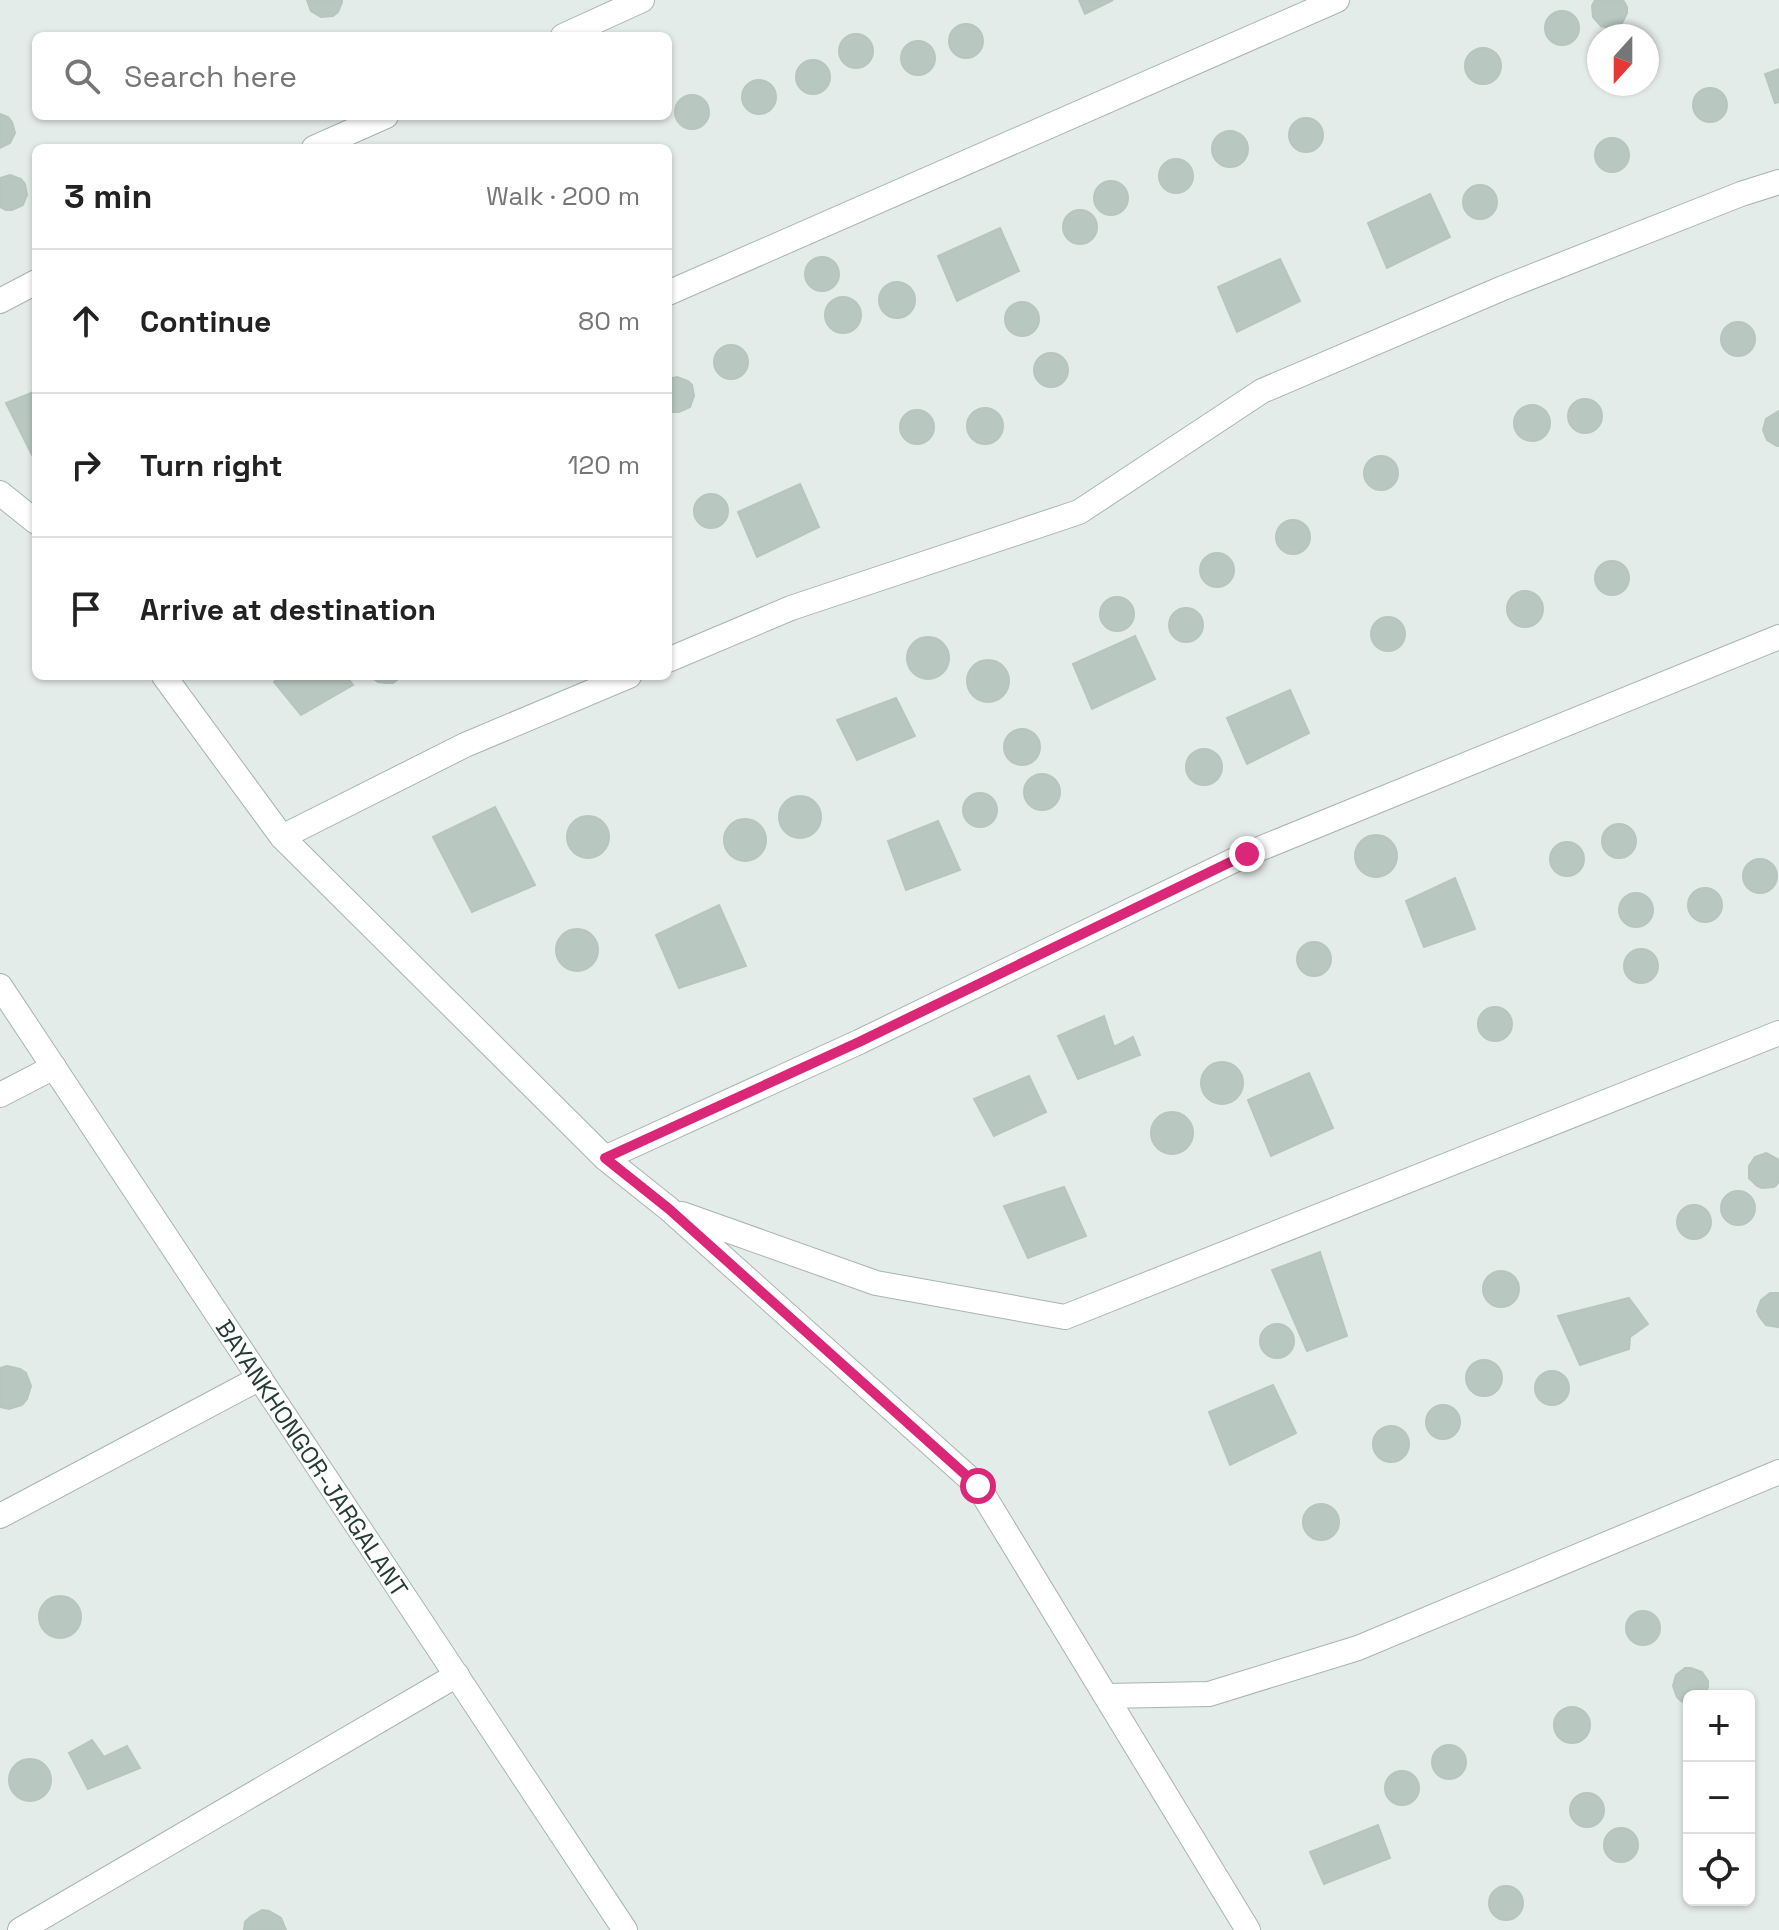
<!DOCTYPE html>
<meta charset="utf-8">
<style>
:root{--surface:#fff;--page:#f2f2f2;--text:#222;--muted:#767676;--line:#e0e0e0}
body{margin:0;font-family:"Space Grotesk",sans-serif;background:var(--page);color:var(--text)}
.controls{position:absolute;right:24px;bottom:24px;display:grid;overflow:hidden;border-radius:12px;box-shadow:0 2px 6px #0004}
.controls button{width:72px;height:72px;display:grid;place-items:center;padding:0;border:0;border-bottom:2px solid var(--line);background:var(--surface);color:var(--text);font:40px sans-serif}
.compass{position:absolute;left:1587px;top:24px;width:72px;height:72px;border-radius:50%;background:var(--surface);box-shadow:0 2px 6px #0004;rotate:201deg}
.stop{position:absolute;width:24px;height:24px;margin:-18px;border:6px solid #db2777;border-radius:50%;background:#fff}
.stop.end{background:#db2777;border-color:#fff;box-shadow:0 2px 8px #0008}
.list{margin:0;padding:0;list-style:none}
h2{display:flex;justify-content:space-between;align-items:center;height:104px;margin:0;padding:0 32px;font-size:34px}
h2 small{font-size:26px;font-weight:400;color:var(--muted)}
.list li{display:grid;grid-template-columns:52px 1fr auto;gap:24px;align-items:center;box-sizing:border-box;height:144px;padding:0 32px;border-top:2px solid var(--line)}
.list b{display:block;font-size:30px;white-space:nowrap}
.list em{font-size:26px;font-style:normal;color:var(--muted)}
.icon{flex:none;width:44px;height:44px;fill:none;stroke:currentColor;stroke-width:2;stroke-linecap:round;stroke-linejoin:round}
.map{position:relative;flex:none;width:1779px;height:1930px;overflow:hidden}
.search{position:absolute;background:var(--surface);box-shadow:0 2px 6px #0004;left:32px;top:32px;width:640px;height:88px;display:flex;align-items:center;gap:20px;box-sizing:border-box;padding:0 28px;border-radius:12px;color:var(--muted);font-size:30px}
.panel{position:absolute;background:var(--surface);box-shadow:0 2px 6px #0004;left:32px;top:144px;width:640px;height:536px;border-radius:12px}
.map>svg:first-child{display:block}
.building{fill:#b9c7c1;stroke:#b7c5bf;stroke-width:2}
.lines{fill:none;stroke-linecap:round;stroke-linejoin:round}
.street-casing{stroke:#a7b4b0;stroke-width:26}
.secondary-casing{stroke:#a3b7b0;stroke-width:26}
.street{stroke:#fff;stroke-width:24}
.secondary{stroke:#fff;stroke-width:24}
.route{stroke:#db2777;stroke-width:10}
.labels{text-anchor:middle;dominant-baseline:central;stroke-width:6;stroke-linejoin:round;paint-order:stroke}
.street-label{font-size:24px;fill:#253c36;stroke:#f4f9f7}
</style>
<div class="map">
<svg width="1779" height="1930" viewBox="0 0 1779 1930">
<rect width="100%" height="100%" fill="#e4ece9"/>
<path class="building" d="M307,0H342V2L338,12L333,16L321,17L311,11Z
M1079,0H1113L1085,14Z
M1595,0H1623L1627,7V13L1622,23L1612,28L1601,26L1593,17L1592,6Z
M1545 28a17 17 0 1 1 34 0a17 17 0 1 1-34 0Z
M949 41a17 17 0 1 1 34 0a17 17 0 1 1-34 0Z
M839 51a17 17 0 1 1 34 0a17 17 0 1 1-34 0Z
M901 58a17 17 0 1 1 34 0a17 17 0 1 1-34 0Z
M1465 66a18 18 0 1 1 36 0a18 18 0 1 1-36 0Z
M796 77a17 17 0 1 1 34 0a17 17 0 1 1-34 0Z
M1779,69V102L1775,103L1765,74Z
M742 97a17 17 0 1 1 34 0a17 17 0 1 1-34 0Z
M1693 105a17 17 0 1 1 34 0a17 17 0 1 1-34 0Z
M675 112a17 17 0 1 1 34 0a17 17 0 1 1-34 0Z
M0,114L8,117L12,122L15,133L10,143L0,148Z
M1289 135a17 17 0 1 1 34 0a17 17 0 1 1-34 0Z
M1212 149a18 18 0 1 1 36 0a18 18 0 1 1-36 0Z
M1595 155a17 17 0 1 1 34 0a17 17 0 1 1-34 0Z
M1159 176a17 17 0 1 1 34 0a17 17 0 1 1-34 0Z
M10,175L21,179L25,184L27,195L23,205L12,210H6L0,207V178Z
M1094 198a17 17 0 1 1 34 0a17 17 0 1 1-34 0Z
M1463 202a17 17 0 1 1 34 0a17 17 0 1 1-34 0Z
M1430,194L1450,237L1387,268L1368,223Z
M1063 227a17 17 0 1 1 34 0a17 17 0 1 1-34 0Z
M1000,228L1019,271L957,301L938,256Z
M805 274a17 17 0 1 1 34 0a17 17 0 1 1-34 0Z
M1280,259L1300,301L1237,332L1218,287Z
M879 300a18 18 0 1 1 36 0a18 18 0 1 1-36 0Z
M825 315a18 18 0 1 1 36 0a18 18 0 1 1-36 0Z
M1005 319a17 17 0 1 1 34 0a17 17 0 1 1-34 0Z
M1721 339a17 17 0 1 1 34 0a17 17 0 1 1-34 0Z
M714 362a17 17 0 1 1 34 0a17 17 0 1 1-34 0Z
M1034 370a17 17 0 1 1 34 0a17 17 0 1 1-34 0Z
M677,377L688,381L692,385L694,396L690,407L679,412H673L668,410V379Z
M36,391V452L32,455L6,403Z
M1568 416a17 17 0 1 1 34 0a17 17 0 1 1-34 0Z
M1514 423a18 18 0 1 1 36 0a18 18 0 1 1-36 0Z
M967 426a18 18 0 1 1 36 0a18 18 0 1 1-36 0Z
M900 427a17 17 0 1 1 34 0a17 17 0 1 1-34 0Z
M1779,411V446H1777L1767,440L1763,430L1766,419Z
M1364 473a17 17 0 1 1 34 0a17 17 0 1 1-34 0Z
M800,484L819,527L757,557L738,512Z
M694 511a17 17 0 1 1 34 0a17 17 0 1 1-34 0Z
M1276 537a17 17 0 1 1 34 0a17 17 0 1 1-34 0Z
M1200 570a17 17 0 1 1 34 0a17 17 0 1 1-34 0Z
M1595 578a17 17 0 1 1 34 0a17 17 0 1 1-34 0Z
M1507 609a18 18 0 1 1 36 0a18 18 0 1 1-36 0Z
M1100 614a17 17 0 1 1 34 0a17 17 0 1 1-34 0Z
M1169 625a17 17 0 1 1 34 0a17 17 0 1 1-34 0Z
M1371 634a17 17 0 1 1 34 0a17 17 0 1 1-34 0Z
M1135,636L1155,679L1092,709L1073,664Z
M907 658a21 21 0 1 1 42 0a21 21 0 1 1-42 0Z
M967 681a21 21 0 1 1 42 0a21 21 0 1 1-42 0Z
M282,676H346L353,685L301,715L274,682Z
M370,676H402L393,683H386L378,682Z
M1290,690L1309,733L1247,764L1227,718Z
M896,698L915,736L857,760L837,720Z
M1004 747a18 18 0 1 1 36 0a18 18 0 1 1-36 0Z
M1186 767a18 18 0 1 1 36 0a18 18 0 1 1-36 0Z
M1024 792a18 18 0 1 1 36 0a18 18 0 1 1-36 0Z
M963 810a17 17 0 1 1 34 0a17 17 0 1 1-34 0Z
M779 817a21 21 0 1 1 42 0a21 21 0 1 1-42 0Z
M495,807L535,885L472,912L433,837Z
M567 837a21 21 0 1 1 42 0a21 21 0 1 1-42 0Z
M724 840a21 21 0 1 1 42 0a21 21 0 1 1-42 0Z
M938,821L960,870L906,890L888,841Z
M1602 841a17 17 0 1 1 34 0a17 17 0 1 1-34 0Z
M1355 856a21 21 0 1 1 42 0a21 21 0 1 1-42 0Z
M1550 859a17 17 0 1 1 34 0a17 17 0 1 1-34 0Z
M1743 876a17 17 0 1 1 34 0a17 17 0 1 1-34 0Z
M1455,878L1475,929L1424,947L1406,901Z
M1688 905a17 17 0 1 1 34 0a17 17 0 1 1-34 0Z
M1619 910a17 17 0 1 1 34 0a17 17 0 1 1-34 0Z
M719,905L746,966L679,988L656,935Z
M556 950a21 21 0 1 1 42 0a21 21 0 1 1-42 0Z
M1297 959a17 17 0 1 1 34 0a17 17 0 1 1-34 0Z
M1624 966a17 17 0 1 1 34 0a17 17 0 1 1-34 0Z
M1478 1024a17 17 0 1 1 34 0a17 17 0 1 1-34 0Z
M1104,1016L1114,1047L1133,1037L1140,1055L1078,1079L1058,1036Z
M1201 1083a21 21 0 1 1 42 0a21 21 0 1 1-42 0Z
M1309,1073L1333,1128L1271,1156L1248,1100Z
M1029,1076L1046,1112L994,1136L974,1099Z
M1151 1133a21 21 0 1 1 42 0a21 21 0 1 1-42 0Z
M1766,1153L1779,1160V1182L1774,1187L1762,1188L1757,1186L1749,1178V1166L1755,1157Z
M1064,1187L1086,1236L1028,1258L1004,1206Z
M1721 1208a17 17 0 1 1 34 0a17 17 0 1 1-34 0Z
M1677 1222a17 17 0 1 1 34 0a17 17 0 1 1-34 0Z
M1320,1252L1347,1336L1307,1351L1272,1270Z
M1483 1289a18 18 0 1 1 36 0a18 18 0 1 1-36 0Z
M1770,1293H1779L1778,1327L1766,1325L1759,1316L1757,1311L1761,1300Z
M1629,1298L1648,1324L1630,1337L1629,1349L1580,1365L1558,1316Z
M1260 1341a17 17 0 1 1 34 0a17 17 0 1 1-34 0Z
M1466 1378a18 18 0 1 1 36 0a18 18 0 1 1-36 0Z
M7,1366L20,1369L26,1373L31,1386L27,1399L22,1405L9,1409L0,1407V1368Z
M1535 1388a17 17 0 1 1 34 0a17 17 0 1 1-34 0Z
M1273,1385L1296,1433L1230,1465L1209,1412Z
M1426 1422a17 17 0 1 1 34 0a17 17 0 1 1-34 0Z
M1373 1444a18 18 0 1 1 36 0a18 18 0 1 1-36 0Z
M1303 1522a18 18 0 1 1 36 0a18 18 0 1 1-36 0Z
M39 1617a21 21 0 1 1 42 0a21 21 0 1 1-42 0Z
M1626 1628a17 17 0 1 1 34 0a17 17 0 1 1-34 0Z
M1685,1668H1691L1702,1672L1708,1681V1687L1704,1696H1689V1703L1681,1701L1677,1697L1673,1686L1676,1675Z
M1554 1725a18 18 0 1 1 36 0a18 18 0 1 1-36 0Z
M92,1740L104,1757L127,1746L140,1768L88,1789L69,1753Z
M1432 1762a17 17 0 1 1 34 0a17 17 0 1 1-34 0Z
M9 1780a21 21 0 1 1 42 0a21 21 0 1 1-42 0Z
M1385 1788a17 17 0 1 1 34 0a17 17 0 1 1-34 0Z
M1570 1810a17 17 0 1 1 34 0a17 17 0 1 1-34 0Z
M1378,1825L1390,1858L1324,1884L1310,1852Z
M1604 1845a17 17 0 1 1 34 0a17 17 0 1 1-34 0Z
M1489 1903a17 17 0 1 1 34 0a17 17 0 1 1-34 0Z
M262,1910L269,1911L281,1918L286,1930H244L245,1922L250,1917Z"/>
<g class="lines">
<defs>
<path id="street" d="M563,36L642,0
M314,148L386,116
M668,293L1337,0
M0,301L36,282
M0,493L36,522
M668,660L791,608L1079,512L1262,391L1503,288L1741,194L1779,182
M164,676L282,837L605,1158L669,1209L978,1486L1248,1930
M282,837L465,745L629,676
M0,1095L54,1067
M605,1158L859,1042L1247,854L1779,637
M682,1214L876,1283L1065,1317L1779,1033
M0,1516L260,1378
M1106,1696L1209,1694L1358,1648L1779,1472
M20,1930L457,1675"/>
<g id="secondary">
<path id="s1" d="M0,986L625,1930"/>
</g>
</defs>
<use href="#street" class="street-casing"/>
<use href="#secondary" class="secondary-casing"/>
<use href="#street" class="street"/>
<use href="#secondary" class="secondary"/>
</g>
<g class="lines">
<path class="route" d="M978,1486L669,1209L605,1158L859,1042L1247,854"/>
</g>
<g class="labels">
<g class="street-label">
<text stroke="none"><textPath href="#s1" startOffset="566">BAYANKHONGOR-JARGALANT</textPath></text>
</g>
</g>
</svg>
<div class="controls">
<button>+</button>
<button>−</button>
<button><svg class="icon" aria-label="locate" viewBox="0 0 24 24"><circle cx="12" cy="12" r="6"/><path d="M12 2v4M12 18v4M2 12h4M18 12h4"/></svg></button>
</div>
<svg class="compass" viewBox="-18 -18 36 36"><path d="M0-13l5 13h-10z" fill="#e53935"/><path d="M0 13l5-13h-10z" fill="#767676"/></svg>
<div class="stop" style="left:978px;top:1486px"></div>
<div class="stop end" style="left:1247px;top:854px"></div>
<div class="search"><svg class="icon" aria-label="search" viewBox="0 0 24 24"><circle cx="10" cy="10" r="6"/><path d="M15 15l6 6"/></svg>Search here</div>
<section class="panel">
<h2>3 min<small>Walk · 200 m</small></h2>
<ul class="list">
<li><svg class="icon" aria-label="ahead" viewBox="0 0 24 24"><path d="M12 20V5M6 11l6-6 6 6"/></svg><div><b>Continue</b></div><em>80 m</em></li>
<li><svg class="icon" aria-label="right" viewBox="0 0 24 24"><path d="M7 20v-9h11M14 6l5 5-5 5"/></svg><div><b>Turn right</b></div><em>120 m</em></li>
<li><svg class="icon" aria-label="arrive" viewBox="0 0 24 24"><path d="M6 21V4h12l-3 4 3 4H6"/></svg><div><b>Arrive at destination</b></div></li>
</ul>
</section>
</div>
